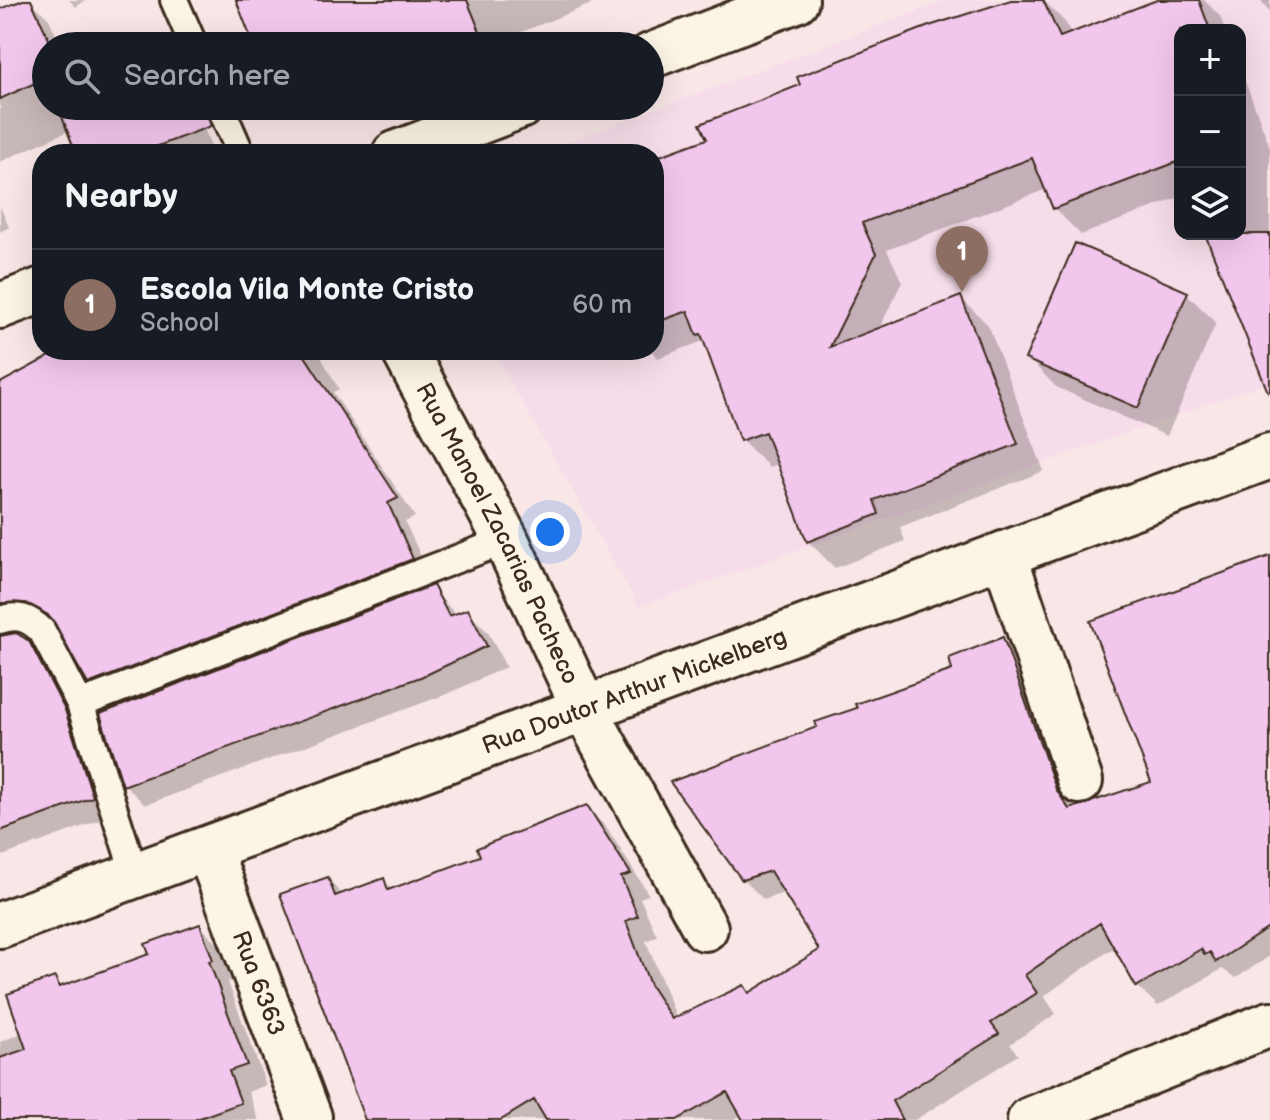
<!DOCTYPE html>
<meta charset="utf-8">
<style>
:root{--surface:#171b24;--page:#242831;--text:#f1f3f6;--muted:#9ea1a6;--line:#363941;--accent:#d1495b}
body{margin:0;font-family:"Balsamiq Sans",sans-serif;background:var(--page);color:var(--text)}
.controls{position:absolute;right:24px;top:24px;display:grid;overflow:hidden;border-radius:16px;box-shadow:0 8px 32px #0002}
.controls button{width:72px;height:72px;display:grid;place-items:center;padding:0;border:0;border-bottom:2px solid var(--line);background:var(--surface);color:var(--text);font:40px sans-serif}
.you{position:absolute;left:550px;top:532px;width:28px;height:28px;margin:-20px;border:6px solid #fff;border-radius:50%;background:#1a73e8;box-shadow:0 0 0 12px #1a73e833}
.badge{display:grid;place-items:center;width:52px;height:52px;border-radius:50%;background:var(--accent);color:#fff;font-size:26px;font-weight:700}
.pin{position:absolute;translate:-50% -66px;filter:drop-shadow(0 2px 4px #0008)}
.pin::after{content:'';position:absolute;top:42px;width:28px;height:24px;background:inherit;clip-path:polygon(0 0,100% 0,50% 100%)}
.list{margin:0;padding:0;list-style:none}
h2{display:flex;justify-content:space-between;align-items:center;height:104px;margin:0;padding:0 32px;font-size:34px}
h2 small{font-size:26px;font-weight:400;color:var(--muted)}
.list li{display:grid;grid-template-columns:52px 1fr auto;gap:24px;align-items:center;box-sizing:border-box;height:112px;padding:0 32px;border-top:2px solid var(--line)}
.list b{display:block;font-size:30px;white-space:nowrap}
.list p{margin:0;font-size:26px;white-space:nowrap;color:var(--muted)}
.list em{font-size:26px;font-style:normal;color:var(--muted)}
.icon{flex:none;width:44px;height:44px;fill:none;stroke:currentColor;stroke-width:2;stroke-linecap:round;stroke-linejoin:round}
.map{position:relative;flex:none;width:1270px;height:1120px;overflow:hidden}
.search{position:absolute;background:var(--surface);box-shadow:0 8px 32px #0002;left:32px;top:32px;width:632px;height:88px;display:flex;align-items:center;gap:20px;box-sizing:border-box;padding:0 28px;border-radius:44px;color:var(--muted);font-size:30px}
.panel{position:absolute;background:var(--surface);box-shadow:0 8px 32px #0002;left:32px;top:144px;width:632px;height:216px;border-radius:32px}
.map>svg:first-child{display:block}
.built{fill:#f7dde9;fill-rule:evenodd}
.shadow{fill:#0003}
.building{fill:#f3c7ed;stroke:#3b2a1e;stroke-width:2}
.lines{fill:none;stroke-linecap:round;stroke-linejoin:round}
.lane-casing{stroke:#3b2a1e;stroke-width:32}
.street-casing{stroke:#3b2a1e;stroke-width:50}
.lane{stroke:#fcf5e5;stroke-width:26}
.street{stroke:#fcf5e5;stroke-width:44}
.labels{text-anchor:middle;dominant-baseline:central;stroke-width:8;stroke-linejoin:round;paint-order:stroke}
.street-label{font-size:24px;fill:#3b2a1e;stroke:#fcf5e5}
</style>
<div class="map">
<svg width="1270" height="1120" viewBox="0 0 1270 1120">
<rect width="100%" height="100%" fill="#f9e7e7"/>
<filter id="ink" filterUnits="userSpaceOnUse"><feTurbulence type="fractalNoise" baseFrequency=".0125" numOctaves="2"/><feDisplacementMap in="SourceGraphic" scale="16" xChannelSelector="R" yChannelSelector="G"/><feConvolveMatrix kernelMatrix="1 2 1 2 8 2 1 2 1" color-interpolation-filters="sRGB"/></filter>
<g filter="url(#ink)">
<path class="built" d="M946,0H1270V382L639,607L492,350H654V154H536ZM1180,30H1240V234H1180Z"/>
<path class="shadow" d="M30,0L49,19L61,46H46V106H196L213,152L78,154L70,130L0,162V11Z
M69,0H86L76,7Z
M238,0H593L594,3L494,43L495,46H257Z
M1030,0H1043L1066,23L1072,35L1163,0H1204L1220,16L1225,30H1180V197L1081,235L1054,208L1047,189L887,250L902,282L878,331L961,298L988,325L1044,471L900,527L905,541L835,568L808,541L779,463L769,467L742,440L706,340L658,358L650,350H654V160L709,140Z
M1260,0H1270V12Z
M1240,68L1270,147V369L1207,234H1240Z
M0,206L9,227L0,232Z
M1187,294L1216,323L1167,436L1056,387L1028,358Z
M66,350H317L339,389L333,392L415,517L405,522L431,578L108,702L89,683L58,628L41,620L14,623L1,637L28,642L48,662L83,731L111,816L0,857V384Z
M1270,558V956L1236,978L1222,969L1158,1006L1137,986L1116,946L1044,996L1056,1014L1010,1044L1018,1055L915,1120H745L742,1115L733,1120H367L327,879L343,895L384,881L393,890L482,857L587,808L607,828L649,895L640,898L657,936L646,941L677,1019L744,987L751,994L822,951L786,892L764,900L743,879L819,729L955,671L1003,639L1023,660L1075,809L1153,783Z
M432,588L457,616L467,612L488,632L506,667L447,694L145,805L125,785Z
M200,926L220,946L232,980L228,982L266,1085L248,1092L259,1120H0V1042L22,1033L55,979L63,987L152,956Z"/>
<path class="building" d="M23,0H31L52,46H46V78L0,99V9Z
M236,0H467L486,46H254Z
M1011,0H1043L1060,37L1157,0H1199L1210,30H1180V161L1053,209L1032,158L862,223L876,254L830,347L961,296L1018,444L874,500L879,514L807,542L765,432L740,441L701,334L697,335L688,311L654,323V158L707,139L700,124L800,85L797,77L929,26Z
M58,106H204L211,126L137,154H76Z
M1205,234H1270V391L1268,392Z
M1075,243L1188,292L1138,408L1025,359Z
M61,350H301L398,498L388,503L413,559L88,684L48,615L26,603H0V383Z
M1270,556V927L1216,962L1210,952L1205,955L1201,949L1136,987L1100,923L1025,975L1037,993L991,1023L999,1034L892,1101L902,1120H743L727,1092L677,1120H546L534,1100L501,1120H365L280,894L328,877L335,896L384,878L388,890L480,856L477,848L587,805L631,874L621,877L638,916L626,921L650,985L672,1019L744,985L749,993L819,950L770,871L742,880L670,782L817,727L815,722L857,708L855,704L952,670L949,658L1003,637L1056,789L1069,809L1151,782L1090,621Z
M433,585L449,616L468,609L487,646L426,675L123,786L100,714Z
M16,633L29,641L65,710L93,797L0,831V636Z
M200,924L213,960L209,961L247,1065L229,1071L241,1103L194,1120H0V1058L26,1049L7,994L55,977L59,987L149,954L145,944Z"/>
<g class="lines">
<defs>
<path id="lane" d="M174,0L194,46
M220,106L241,154
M0,620C18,614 29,618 42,631L80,704L135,875
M80,704L506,540"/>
<g id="street">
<path d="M650,56L796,0"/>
<path d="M395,154L520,106"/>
<path d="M0,306L42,290"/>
<path id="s1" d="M404,350L506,540L584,708L705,928"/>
<path d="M1004,554L1080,781"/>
<path id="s2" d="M209,850L309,1117"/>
<path id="s3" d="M0,925L1270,456"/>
<path d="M1030,1120L1270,1024"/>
</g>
</defs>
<use href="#lane" class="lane-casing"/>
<use href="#street" class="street-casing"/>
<use href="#lane" class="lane"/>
<use href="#street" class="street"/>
</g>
</g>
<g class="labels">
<g class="street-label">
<text stroke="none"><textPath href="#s1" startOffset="206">Rua Manoel Zacarias Pacheco</textPath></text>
<text stroke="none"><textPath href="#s3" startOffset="676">Rua Doutor Arthur Mickelberg</textPath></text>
<text stroke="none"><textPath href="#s2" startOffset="142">Rua 6363</textPath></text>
</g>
</g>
</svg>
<div class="controls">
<button>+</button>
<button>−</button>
<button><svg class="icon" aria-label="layers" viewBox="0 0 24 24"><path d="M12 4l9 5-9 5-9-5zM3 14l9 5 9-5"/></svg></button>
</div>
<div class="you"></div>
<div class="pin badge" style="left:962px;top:292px;background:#8d6e63">1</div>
<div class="search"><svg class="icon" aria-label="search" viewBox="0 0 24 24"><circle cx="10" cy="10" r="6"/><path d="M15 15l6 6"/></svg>Search here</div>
<section class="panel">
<h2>Nearby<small></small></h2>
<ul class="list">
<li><span class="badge" style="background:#8d6e63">1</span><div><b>Escola Vila Monte Cristo</b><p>School</p></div><em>60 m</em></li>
</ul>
</section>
</div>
